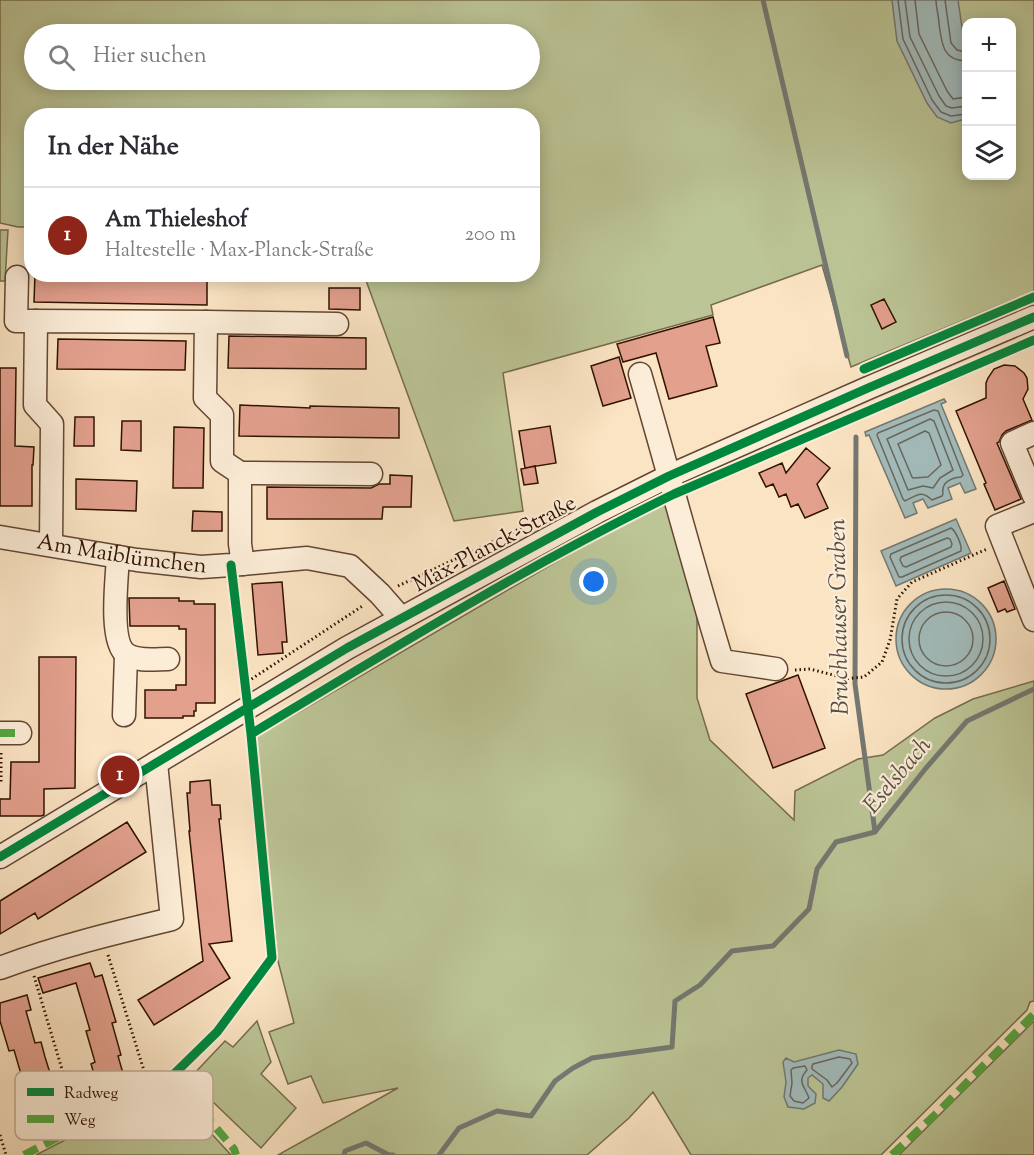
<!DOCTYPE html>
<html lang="de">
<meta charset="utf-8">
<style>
:root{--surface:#fff;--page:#f7f7f7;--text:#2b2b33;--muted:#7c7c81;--line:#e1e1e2;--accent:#8f2418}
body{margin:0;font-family:"Sorts Mill Goudy",serif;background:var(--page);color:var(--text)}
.controls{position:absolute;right:18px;top:18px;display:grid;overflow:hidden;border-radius:12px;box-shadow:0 3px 15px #0003}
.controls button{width:54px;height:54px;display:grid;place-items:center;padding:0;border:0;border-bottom:2px solid var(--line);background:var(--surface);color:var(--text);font:30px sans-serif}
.you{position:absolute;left:594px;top:582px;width:21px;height:21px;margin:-15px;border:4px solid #fff;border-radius:50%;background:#1a73e8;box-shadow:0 0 0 9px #1a73e833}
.badge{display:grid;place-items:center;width:39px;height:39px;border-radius:50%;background:var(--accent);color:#fff;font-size:20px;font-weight:700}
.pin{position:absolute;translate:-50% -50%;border:3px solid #fff;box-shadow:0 2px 6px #0006}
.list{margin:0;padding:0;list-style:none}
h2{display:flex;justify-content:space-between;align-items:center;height:78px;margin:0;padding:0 24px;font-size:26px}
h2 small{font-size:20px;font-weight:400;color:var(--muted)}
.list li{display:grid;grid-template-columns:39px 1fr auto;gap:18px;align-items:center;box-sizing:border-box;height:96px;padding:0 24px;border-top:2px solid var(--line)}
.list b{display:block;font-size:22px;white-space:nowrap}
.list p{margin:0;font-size:20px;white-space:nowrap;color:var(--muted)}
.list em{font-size:20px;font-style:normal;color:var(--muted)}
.icon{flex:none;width:33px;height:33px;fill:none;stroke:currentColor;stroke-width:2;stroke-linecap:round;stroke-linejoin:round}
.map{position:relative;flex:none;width:1034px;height:1155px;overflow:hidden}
.search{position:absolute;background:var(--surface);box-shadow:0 3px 15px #0003;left:24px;top:24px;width:516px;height:66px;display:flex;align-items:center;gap:15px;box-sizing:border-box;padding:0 21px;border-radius:33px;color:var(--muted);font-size:22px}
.panel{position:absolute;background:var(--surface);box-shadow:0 3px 15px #0003;left:24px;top:108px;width:516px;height:174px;border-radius:24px}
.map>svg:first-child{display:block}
.green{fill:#bcc596;stroke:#766c4c;stroke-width:1.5;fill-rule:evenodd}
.water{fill:#a2bcbc;stroke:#747871;stroke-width:1.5}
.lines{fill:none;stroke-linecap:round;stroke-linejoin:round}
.shore{stroke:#69675e;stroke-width:1.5}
.stream{stroke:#747871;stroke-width:5}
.building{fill:#e2a08d;stroke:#301201;stroke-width:1.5}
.minor-casing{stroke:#634632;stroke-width:25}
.path{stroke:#301201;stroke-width:3;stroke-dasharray:1.5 3;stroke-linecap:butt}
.minor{stroke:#fcedd8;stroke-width:22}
.quiet{stroke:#54a840;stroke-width:8;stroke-dasharray:15 8;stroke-linecap:butt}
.cycleway-casing{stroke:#fcedd8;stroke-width:13}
.cycleway{stroke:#00873e;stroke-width:9}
.labels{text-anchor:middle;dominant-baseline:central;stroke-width:4.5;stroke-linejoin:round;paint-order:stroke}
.street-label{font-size:22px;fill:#301201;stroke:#fcedd8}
.water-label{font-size:24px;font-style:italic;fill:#584e42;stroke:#fcedd8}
.key{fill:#fcedd8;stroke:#bfab98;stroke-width:1.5}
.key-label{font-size:16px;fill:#301201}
</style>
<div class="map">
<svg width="1034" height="1155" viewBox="0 0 1034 1155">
<rect width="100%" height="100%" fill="#fbe4c3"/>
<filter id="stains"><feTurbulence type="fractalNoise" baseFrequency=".00333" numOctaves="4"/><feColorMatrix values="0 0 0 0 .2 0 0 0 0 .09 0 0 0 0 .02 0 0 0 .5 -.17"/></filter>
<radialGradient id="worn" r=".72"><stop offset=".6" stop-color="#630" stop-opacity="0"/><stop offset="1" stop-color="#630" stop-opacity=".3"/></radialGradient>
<path class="green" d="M0,0H1034V291L851,367L822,265L711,305L713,315L503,373L523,511L454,521L364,275L532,274V116H32L31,227H18L0,223ZM966,22H1012V176H966ZM34,34H530V80H34Z
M0,230H8L5,281H0Z
M666,504L697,616V698L710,740L794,820L795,791L858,759L883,755L935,718L973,699L1034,681V1001L1030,1002L1027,1010L881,1155H691L653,1092L629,1118L587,1155H278L398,1088L323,1103L311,1076L288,1084L269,1032L294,1023L278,961L256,737L590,542Z
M257,1021L271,1062L261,1074L296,1108L261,1148L189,1079L225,1041L233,1047Z
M1034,1021V1155H899Z
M165,1085L176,1095L231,1155H36L139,1102Z"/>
<path class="water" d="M892,0H958L963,34L966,49V118L965,119L951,123L937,117L927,103L897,41Z
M944,399L946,402L941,404L976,489L965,493L960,483L948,488L952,499L928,508L923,499L913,503L917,513L905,518L869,435L866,436L865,432Z
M956,519L971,553L896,586L881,551Z
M896 639a50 50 0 1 1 100 0a50 50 0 1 1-100 0Z
M839,1050L856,1054L858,1064L842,1087L829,1101L823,1098V1084L812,1075L808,1078V1086L816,1094L815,1103L804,1109L788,1107L784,1097L786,1082L783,1062L786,1058L794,1062Z"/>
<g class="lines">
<path class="shore" d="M898,0L903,39L932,100L941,112L951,116L966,114
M905,0L910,37L939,96L946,106L952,108L966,106
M915,0L919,34L947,91L953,99L966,97
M936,0C936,8 939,16 939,24C942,43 942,60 966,61
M945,0L951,43L957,50L966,52
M934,410L938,411L963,475L961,477C951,478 941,482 943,494L942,496L932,500C921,489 916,496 905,501L903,499L877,435L878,433Z
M930,419L934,421L953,470L940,478L933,488L923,486L908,490L887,439Z
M925,431L929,433L941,465L928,477L913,478L912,477L898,444Z
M951,528C956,531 962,545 961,551L902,577H899L890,557L891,554Z
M947,538L950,539L952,544L951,547L906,567L903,566L900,560L901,557Z
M902 639a44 44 0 1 1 88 0a44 44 0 1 1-88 0Z
M909 639a37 37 0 1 1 74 0a37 37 0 1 1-74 0Z
M919 639a27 27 0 1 1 54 0a27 27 0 1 1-54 0Z
M839,1057L850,1059L852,1063L837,1083L832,1087L827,1080L812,1069V1066L813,1064Z
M805,1066L807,1070C796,1082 805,1086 809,1098L803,1103L794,1101L790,1096L792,1083L791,1070L793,1068Z"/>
<path class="stream" d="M763,0L847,356
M856,437L855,684L875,832
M344,1155L345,1151L366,1143L389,1155H393
M439,1155L459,1128L497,1111L531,1116L555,1081L573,1068L592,1058L672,1047L675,1001L700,985L732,951L773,946L809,909L817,869L836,842L875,832L926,768L967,721L1034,689"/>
</g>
<path class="building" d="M35,274L207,276V305L34,302Z
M329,288H360V310L329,309Z
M884,299L896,322L882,329L871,305Z
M713,317L720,343L706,346L717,386L669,399L656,353L623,362L617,344Z
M229,336L366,338V369L228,368Z
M58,339L186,341L185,370L57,369Z
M619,357L631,398L603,406L591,366Z
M1004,365L1015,366L1024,373L1027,378L1028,389L1023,399L1032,420L1006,431L1002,435L999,442L997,443L1021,499L995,510L984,484L986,483L956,411L986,398V383L988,378L994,369Z
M0,368H16L15,446L34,447L33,465H32V506H0Z
M240,405L310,408V406L399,408V438L239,436Z
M75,417H94V446H74Z
M122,421H141V451L121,450Z
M550,426L556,463L525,468L519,431Z
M174,427L204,428L203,488H173Z
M806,448L830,468L817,484L828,508L805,518L798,504L791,507L786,494L779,497L773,484L766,487L759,473L782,463L786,473Z
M535,466L538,483L524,485L521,469Z
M390,475L412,476L411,507H383L382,519H267V487L371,488L379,484H390Z
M76,479L137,481L136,511L76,509Z
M193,511L222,512V531H192Z
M1004,581L1015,609L1007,612L1005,609L998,612L988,588Z
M282,582L287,642H282L283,653L258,655L252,584Z
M129,598H179V601H194V604H215V703H196V711H194V716H183V718H145V690H176V685H186V629H179V626H130Z
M39,657H76L75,788L44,789V815L41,816H0V799H10L11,762H39Z
M798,675L825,748L773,768L746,694Z
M210,780L212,805H220L221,819H219L232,941L209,944L230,978L154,1025L138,1000L203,961L189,831H190L187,793H190V782Z
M127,822L146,852L38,919L35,913L0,934V901Z
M90,963L95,977L102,975L116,1022L112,1023L121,1055L118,1056L127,1087L100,1095L91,1064L95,1062L86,1031L90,1030L76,983L43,993L38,978Z
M27,995L31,1010L26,1011L35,1043L41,1042L45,1057L55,1089L50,1090L59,1121L32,1130L23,1098L27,1097L23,1081L14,1050L9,1051L0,1021V1003Z"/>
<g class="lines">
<defs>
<g id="minor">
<path d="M17,277L16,321H36"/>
<path d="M206,322L337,324"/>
<path d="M640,374C668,470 693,566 722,661L776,669"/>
<path d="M1034,433L1012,443L1034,496"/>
<path d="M240,473L371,474"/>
<path d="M1034,511L997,526L1034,620"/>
<path id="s1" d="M0,537L137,560L201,567L231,565L307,558L350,566L380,594L401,618"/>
<path d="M51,545L52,424L35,405L36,321L206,322L205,398L222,415V461L240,473V544L243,564"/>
<path d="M118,557C117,578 109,641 126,654C137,662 156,659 168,659"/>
<path d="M124,715L126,655"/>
<path d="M0,733H20"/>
<path d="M0,857L347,648L597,512L669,476L868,388L1034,317"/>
<path d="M0,968C56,947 114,933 172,919L156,763"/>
</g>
</defs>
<use href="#minor" class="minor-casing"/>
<path class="path" d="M398,586L528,525
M795,670L810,669L837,676L843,679L864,677L882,662L890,640L897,599L912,582L987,549
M244,684L364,605
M1,753V784
M108,955L150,1090
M34,976L79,1126
M0,1135L6,1155"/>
<use href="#minor" class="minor"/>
<path class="quiet" d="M0,733H20
M172,1076L234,1149L236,1155
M24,1155L150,1090L175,1073
M892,1155L939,1111L1034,1014"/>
<defs>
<path id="cycleway" d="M864,369L1034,297
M251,734C390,650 528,565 674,494L1034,340
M0,857L347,648L597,512L669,476L868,388L1034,317
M172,1076L217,1032L272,958L251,734L231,565"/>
</defs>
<use href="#cycleway" class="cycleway-casing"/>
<use href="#cycleway" class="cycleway"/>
</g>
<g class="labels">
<g class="street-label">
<text transform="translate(495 545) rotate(-28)">Max-Planck-Straße</text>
<text stroke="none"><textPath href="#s1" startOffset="123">Am Maiblümchen</textPath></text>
</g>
<g class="water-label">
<text transform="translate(840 617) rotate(-91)">Bruchhauser Graben</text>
<text transform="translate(898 776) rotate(-50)">Eselsbach</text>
</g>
</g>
<rect x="15" y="1071" width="198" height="69" rx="9" class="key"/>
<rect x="27" y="1088" width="27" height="8" fill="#00873e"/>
<rect x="27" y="1115" width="27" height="8" fill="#54a840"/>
<g class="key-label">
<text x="64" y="1098">Radweg</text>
<text x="64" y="1125">Weg</text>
</g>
<rect width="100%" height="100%" filter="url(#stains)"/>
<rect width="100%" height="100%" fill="url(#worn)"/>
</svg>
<div class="controls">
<button>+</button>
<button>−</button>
<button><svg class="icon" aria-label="layers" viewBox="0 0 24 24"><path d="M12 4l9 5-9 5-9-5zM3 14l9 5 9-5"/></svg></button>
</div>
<div class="you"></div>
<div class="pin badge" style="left:120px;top:775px">1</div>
<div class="search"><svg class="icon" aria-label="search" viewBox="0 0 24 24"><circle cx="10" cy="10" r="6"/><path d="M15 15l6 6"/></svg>Hier suchen</div>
<section class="panel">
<h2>In der Nähe<small></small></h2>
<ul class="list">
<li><span class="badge">1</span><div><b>Am Thieleshof</b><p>Haltestelle · Max-Planck-Straße</p></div><em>200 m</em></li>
</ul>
</section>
</div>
